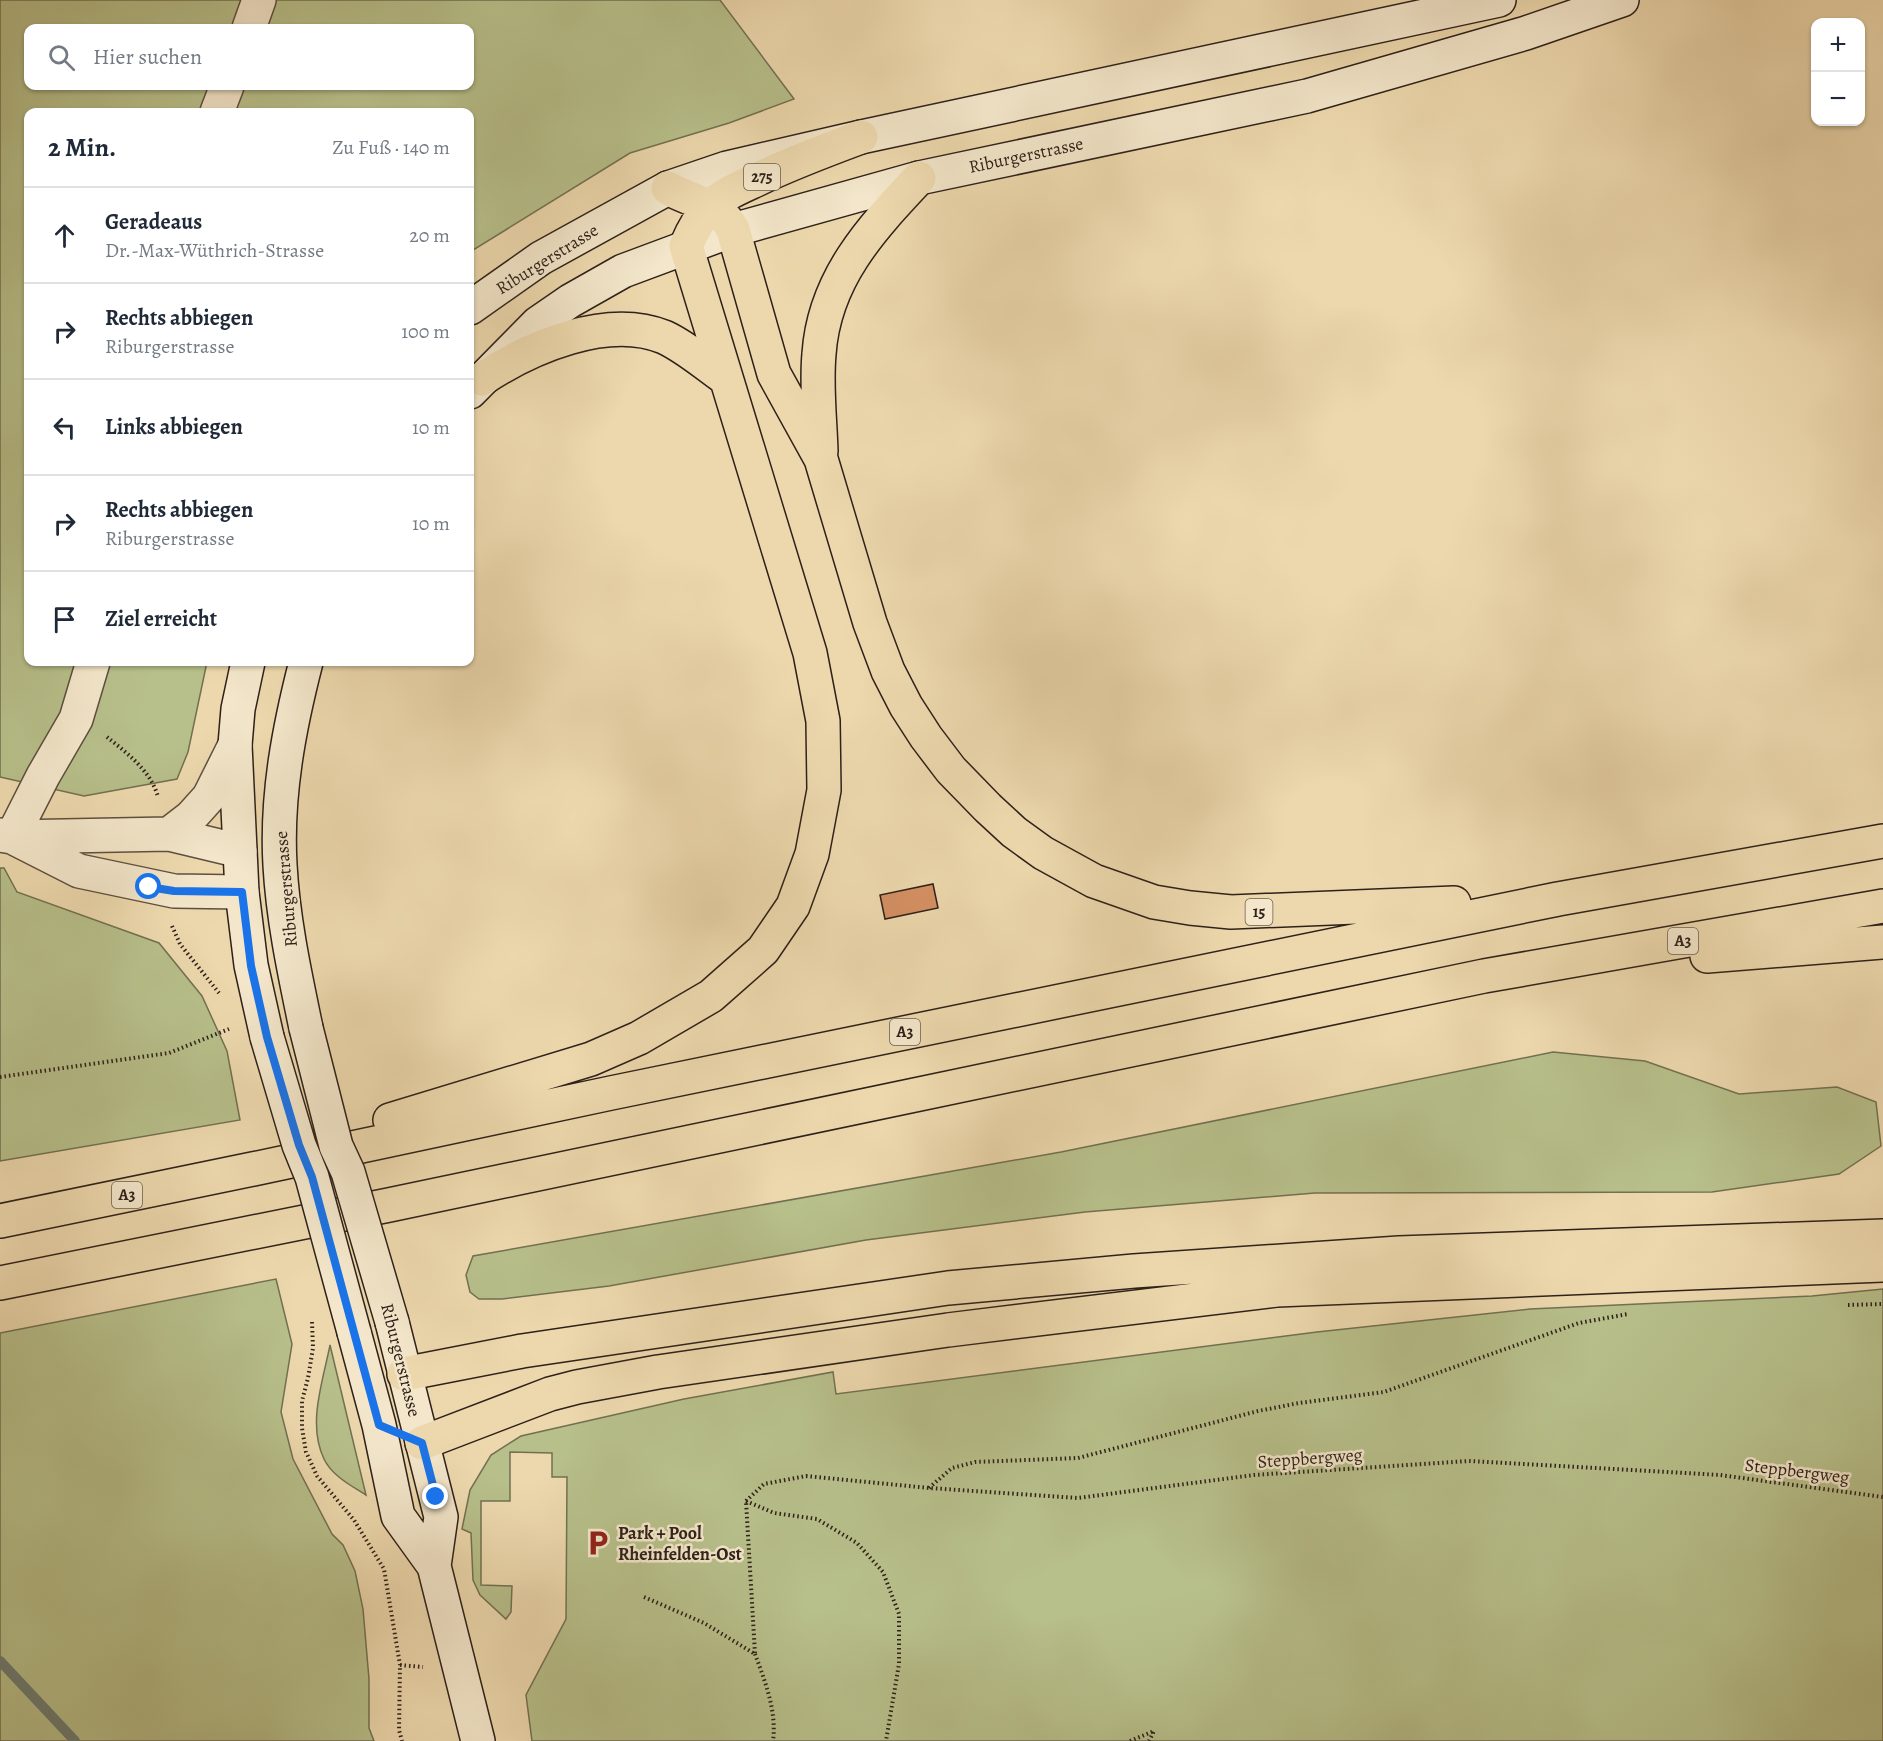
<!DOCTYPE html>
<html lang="de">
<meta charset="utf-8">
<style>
:root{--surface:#fff;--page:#f6f6f7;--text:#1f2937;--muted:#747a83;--line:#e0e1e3}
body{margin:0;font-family:Alegreya,serif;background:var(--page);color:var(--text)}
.controls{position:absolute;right:18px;top:18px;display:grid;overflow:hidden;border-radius:12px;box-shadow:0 2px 4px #0004}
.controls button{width:54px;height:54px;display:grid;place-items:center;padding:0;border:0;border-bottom:2px solid var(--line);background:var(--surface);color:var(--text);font:30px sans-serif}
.stop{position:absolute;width:18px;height:18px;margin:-14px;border:4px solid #1a73e8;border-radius:50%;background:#fff}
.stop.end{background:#1a73e8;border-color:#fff;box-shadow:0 2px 6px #0008}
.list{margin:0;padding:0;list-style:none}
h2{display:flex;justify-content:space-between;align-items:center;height:78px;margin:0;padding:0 24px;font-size:26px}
h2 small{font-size:20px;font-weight:400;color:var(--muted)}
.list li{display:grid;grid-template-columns:39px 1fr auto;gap:18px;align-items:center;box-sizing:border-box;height:96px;padding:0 24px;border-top:2px solid var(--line)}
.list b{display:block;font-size:22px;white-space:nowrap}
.list p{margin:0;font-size:20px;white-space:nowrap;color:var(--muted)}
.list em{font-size:20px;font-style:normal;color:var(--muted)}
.icon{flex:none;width:33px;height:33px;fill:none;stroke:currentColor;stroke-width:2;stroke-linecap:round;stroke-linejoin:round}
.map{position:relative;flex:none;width:1883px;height:1741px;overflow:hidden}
.search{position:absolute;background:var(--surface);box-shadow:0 2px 4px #0004;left:24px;top:24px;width:450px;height:66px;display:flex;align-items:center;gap:15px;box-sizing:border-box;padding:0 21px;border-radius:12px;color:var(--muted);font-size:22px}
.panel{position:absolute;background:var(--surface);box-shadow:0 2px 4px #0004;left:24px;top:108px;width:450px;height:558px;border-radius:12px}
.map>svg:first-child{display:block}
.green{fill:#b7bf8a;stroke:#727052;stroke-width:1.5;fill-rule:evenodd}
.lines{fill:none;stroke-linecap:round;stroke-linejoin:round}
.stream{stroke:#6e7c73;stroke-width:10}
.building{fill:#d49063;stroke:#2e211a;stroke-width:1.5}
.minor-casing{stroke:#5e4f3f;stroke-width:36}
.secondary-casing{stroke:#2e211a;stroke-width:36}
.motorway-casing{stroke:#2e211a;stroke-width:36}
.path{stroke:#2e211a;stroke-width:4;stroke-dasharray:1.5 3;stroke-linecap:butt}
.minor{stroke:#f3e6ca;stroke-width:33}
.secondary{stroke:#f3e6ca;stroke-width:33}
.motorway{stroke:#edd8ad;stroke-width:33}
.secondary-bridge-casing{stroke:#2e211a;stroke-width:36;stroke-linecap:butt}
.secondary-bridge{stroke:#f3e6ca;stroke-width:33}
.route{stroke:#1a73e8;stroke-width:8}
.labels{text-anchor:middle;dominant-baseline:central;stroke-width:5;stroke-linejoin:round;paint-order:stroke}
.shield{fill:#f3e6ca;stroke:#695c4f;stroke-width:1.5}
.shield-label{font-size:16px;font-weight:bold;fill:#2e211a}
.street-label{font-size:18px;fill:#2e211a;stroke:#f3e6ca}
.poi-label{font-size:18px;font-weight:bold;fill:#2e211a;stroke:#f3e6ca;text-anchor:start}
</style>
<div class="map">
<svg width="1883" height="1741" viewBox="0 0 1883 1741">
<rect width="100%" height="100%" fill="#edd8ad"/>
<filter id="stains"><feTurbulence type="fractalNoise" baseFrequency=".00333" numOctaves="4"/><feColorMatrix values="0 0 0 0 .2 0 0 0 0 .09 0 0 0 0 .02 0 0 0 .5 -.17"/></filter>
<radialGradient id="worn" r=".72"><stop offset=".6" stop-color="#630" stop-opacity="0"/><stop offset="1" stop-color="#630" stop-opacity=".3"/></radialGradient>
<path class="green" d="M0,0H720L794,99L729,123L630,153L470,252V112H28V662H207L188,752L177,779L84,796L0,777ZM28,28H470V86H28Z
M0,868H4L17,892L159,943L202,996L227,1051L240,1120L0,1161Z
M1553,1052L1645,1061L1739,1094L1837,1087L1876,1102L1881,1146L1839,1174L1712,1192L1315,1193L1085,1212L866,1240L609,1286L502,1299H479L470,1292L466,1275L473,1256L1061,1152Z
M276,1279L292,1344L281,1412L293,1459L332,1534L343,1545L355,1571L363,1609L369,1679V1728L374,1741H0V1333Z
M1883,1289V1741H532L526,1695L566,1619L567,1477H552V1453L510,1452V1501H481V1585L512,1586L511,1612L506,1619L480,1595L473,1580L471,1533L462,1529L470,1490L491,1455L521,1436L684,1399L833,1372L836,1394L1317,1332L1530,1309L1812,1296Z
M330,1345L366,1495C352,1486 332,1476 324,1459C307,1424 323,1381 330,1345Z"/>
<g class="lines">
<path class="stream" d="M0,1661L75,1741"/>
</g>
<path class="building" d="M933,884L938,908L885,919L880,895Z"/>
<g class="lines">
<defs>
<path id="minor" d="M249,28L259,0
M217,112L227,86
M169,834L191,817L209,797L235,745
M0,835L12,837L169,834L240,851
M12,837L43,776L76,719L93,662
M16,839L79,871L174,891L242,892"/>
<path id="secondary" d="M470,308L541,258L668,188L727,168L861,137L1499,0
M470,392L538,323L570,301L623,271L733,230L919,178L1307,96L1526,33L1622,0
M248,662L238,709L235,745L242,892L251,965L267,1037
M306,1028C295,975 283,920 280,865C276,796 289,728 306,662
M392,1322L441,1517L434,1566
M354,1332L379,1425L398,1516L434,1566L478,1741"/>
<path id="motorway" d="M668,188C692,202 720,203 733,230L774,374L821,459L870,623L888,671L906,706L926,737L951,770L988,808L1014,832L1043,853L1094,881L1154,902L1190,908L1231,912L1454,903
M482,379C530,347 607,314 664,337C686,347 705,364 725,378
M821,451C820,419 816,386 819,354C824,279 871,229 919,178
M1707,956L1883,942
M390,1120L591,1059L639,1038L711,996L763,950L793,906L812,854L824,790L823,721L810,653L686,246C692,232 699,218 710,207C723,194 741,187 758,179C791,163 826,150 861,137
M0,1221L253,1169L611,1093L1558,899L1883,841
M0,1283L389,1205L1484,976L1883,906
M404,1374L522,1351L948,1288L1134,1271L1399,1253L1883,1236
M422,1443L550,1394L577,1387L658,1372L948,1330L1277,1290L1883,1265"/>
</defs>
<use href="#minor" class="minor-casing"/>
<use href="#secondary" class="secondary-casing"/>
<use href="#motorway" class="motorway-casing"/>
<path class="path" d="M107,737C127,753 151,771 158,797
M172,926L180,944L219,993
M0,1077L169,1053L229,1029
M1848,1305L1883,1304
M312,1322L313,1348L308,1378L302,1401V1428L306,1452L317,1476L354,1520L384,1569L400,1665L399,1730L402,1741
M929,1488L952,1468L975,1462L1078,1458L1258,1411L1299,1403L1384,1392L1579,1323L1628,1314
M746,1501L764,1484L806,1476L929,1488L1078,1498L1254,1475L1469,1461L1720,1475L1883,1497
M746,1501L774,1513L817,1519L857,1543L883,1572L899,1614V1664L886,1741
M644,1597L704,1623L755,1654L746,1501
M755,1654C765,1681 777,1712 773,1741
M400,1665L423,1667
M1130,1741L1154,1731L1149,1741"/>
<use href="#minor" class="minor"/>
<use href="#secondary" class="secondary"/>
<use href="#motorway" class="motorway"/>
<defs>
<path id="secondary-bridge" d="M306,1028L336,1146L348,1172L392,1322
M267,1037L299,1145L312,1177L354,1332"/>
</defs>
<use href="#secondary-bridge" class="secondary-bridge-casing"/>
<use href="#secondary-bridge" class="secondary-bridge"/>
</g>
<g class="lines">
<path class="route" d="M149,887L174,891L242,892L251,966L267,1037L299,1145L312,1177L379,1425L422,1443L436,1497"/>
</g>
<defs>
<symbol id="parking-bare" viewBox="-9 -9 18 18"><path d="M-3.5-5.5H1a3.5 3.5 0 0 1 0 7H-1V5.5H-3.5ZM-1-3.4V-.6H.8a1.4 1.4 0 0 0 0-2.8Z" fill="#8f2418" stroke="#f3e6ca" stroke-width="2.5" paint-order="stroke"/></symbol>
</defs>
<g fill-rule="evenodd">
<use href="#parking-bare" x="579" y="1524" width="38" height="38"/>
</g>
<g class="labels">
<g class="shield">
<rect x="744" y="164" width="36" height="26" rx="4.5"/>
<rect x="1245.5" y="899" width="27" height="26" rx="4.5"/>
<rect x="1668" y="928" width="30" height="26" rx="4.5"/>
<rect x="890" y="1019" width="30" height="26" rx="4.5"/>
<rect x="112" y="1182" width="30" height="26" rx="4.5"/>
</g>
<g class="shield-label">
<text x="762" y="177">275</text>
<text x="1259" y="912">15</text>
<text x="1683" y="941">A3</text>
<text x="905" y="1032">A3</text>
<text x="127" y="1195">A3</text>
</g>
<g class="street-label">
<text transform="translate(1026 155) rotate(-12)">Riburgerstrasse</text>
<text transform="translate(547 259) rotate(-32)">Riburgerstrasse</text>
<text transform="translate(286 889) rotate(-95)">Riburgerstrasse</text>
<text transform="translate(401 1360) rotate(76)">Riburgerstrasse</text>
<text transform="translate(1310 1458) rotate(-4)">Steppbergweg</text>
<text transform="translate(1797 1471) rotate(7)">Steppbergweg</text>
</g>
<g class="poi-label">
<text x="618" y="1533">Park + Pool<tspan x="618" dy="21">Rheinfelden-Ost</tspan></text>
</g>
</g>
<rect width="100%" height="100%" filter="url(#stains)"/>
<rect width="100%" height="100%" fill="url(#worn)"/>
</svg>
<div class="controls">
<button>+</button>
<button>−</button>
</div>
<div class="stop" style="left:149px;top:887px"></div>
<div class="stop end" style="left:436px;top:1497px"></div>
<div class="search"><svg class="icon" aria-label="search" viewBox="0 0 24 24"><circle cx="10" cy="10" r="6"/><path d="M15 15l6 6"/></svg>Hier suchen</div>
<section class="panel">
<h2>2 Min.<small>Zu Fuß · 140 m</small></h2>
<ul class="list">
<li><svg class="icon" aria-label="ahead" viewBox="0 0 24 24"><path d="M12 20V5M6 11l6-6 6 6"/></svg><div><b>Geradeaus</b><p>Dr.-Max-Wüthrich-Strasse</p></div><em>20 m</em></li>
<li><svg class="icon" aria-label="right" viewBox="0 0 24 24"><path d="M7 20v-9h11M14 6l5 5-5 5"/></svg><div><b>Rechts abbiegen</b><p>Riburgerstrasse</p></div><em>100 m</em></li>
<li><svg class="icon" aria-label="left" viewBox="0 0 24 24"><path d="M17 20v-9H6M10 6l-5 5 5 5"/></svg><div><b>Links abbiegen</b></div><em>10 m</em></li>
<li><svg class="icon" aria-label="right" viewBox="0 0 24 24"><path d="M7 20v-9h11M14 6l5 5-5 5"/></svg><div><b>Rechts abbiegen</b><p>Riburgerstrasse</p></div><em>10 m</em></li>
<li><svg class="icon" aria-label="arrive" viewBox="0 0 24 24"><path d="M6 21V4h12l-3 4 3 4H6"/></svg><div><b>Ziel erreicht</b></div></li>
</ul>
</section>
</div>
